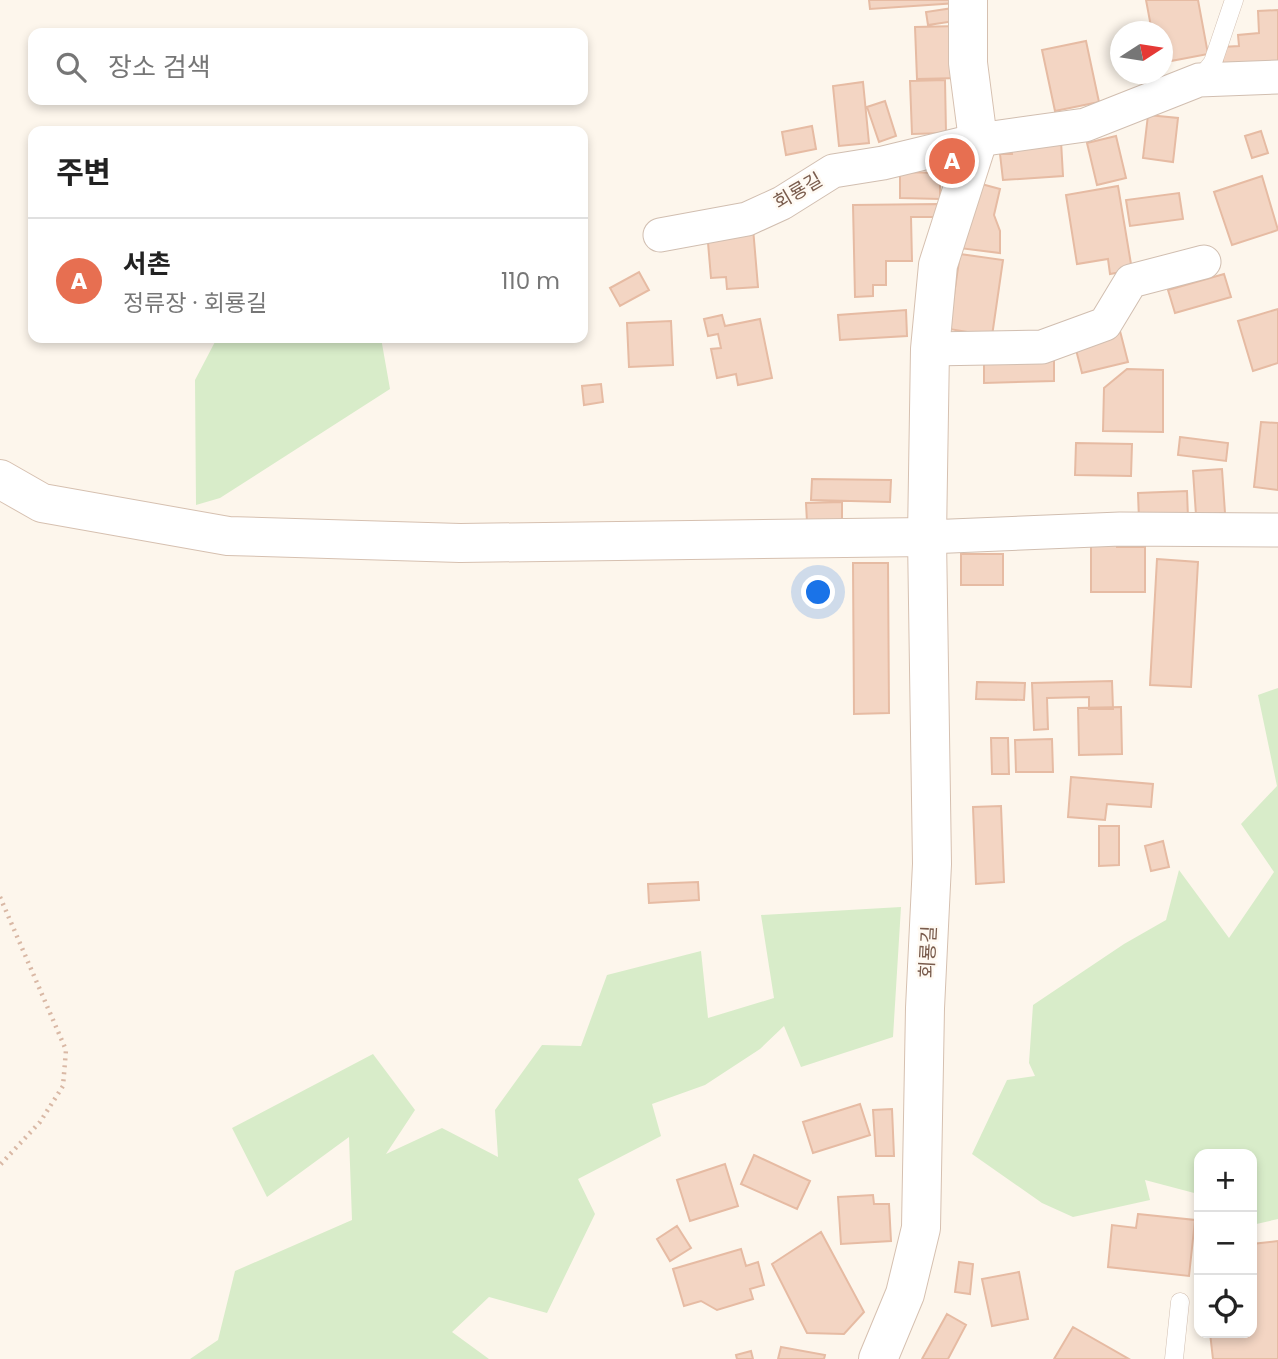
<!DOCTYPE html>
<html lang="ko">
<meta charset="utf-8">
<style>
:root{--surface:#fff;--page:#f2f2f2;--text:#222;--muted:#767676;--line:#e0e0e0;--accent:#e76f51}
body{margin:0;font-family:Poppins,"Noto Sans KR",sans-serif;background:var(--page);color:var(--text)}
.controls{position:absolute;right:21px;bottom:21px;display:grid;overflow:hidden;border-radius:14px;box-shadow:0 4px 10px #0003}
.controls button{width:63px;height:63px;display:grid;place-items:center;padding:0;border:0;border-bottom:2px solid var(--line);background:var(--surface);color:var(--text);font:35px sans-serif}
.compass{position:absolute;left:1110px;top:21px;width:63px;height:63px;border-radius:50%;background:var(--surface);box-shadow:0 4px 10px #0003;rotate:78deg}
.you{position:absolute;left:819px;top:593px;width:24px;height:24px;margin:-18px;border:5px solid #fff;border-radius:50%;background:#1a73e8;box-shadow:0 0 0 10px #1a73e833}
.badge{display:grid;place-items:center;width:46px;height:46px;border-radius:50%;background:var(--accent);color:#fff;font-size:23px;font-weight:700}
.pin{position:absolute;translate:-50% -50%;border:4px solid #fff;box-shadow:0 2px 7px #0006}
.list{margin:0;padding:0;list-style:none}
h2{display:flex;justify-content:space-between;align-items:center;height:91px;margin:0;padding:0 28px;font-size:30px}
h2 small{font-size:23px;font-weight:400;color:var(--muted)}
.list li{display:grid;grid-template-columns:46px 1fr auto;gap:21px;align-items:center;box-sizing:border-box;height:126px;padding:0 28px;border-top:2px solid var(--line)}
.list b{display:block;font-size:26px;white-space:nowrap}
.list p{margin:0;font-size:23px;white-space:nowrap;color:var(--muted)}
.list em{font-size:23px;font-style:normal;color:var(--muted)}
.icon{flex:none;width:38px;height:38px;fill:none;stroke:currentColor;stroke-width:2;stroke-linecap:round;stroke-linejoin:round}
.map{position:relative;flex:none;width:1278px;height:1359px;overflow:hidden}
.search{position:absolute;background:var(--surface);box-shadow:0 4px 10px #0003;left:28px;top:28px;width:560px;height:77px;display:flex;align-items:center;gap:18px;box-sizing:border-box;padding:0 24px;border-radius:14px;color:var(--muted);font-size:26px}
.panel{position:absolute;background:var(--surface);box-shadow:0 4px 10px #0003;left:28px;top:126px;width:560px;height:217px;border-radius:14px}
.map>svg:first-child{display:block}
.green{fill:#d8ecc9}
.building{fill:#f3d5c3;stroke:#e6bba3;stroke-width:2}
.lines{fill:none;stroke-linecap:round;stroke-linejoin:round}
.lane-casing{stroke:#d1beb0;stroke-width:19}
.street-casing{stroke:#d1beb0;stroke-width:35}
.secondary-casing{stroke:#d6c0b0;stroke-width:40}
.path{stroke:#d9b8a5;stroke-width:4.5;stroke-dasharray:2 5;stroke-linecap:butt}
.lane{stroke:#fff;stroke-width:18}
.street{stroke:#fff;stroke-width:33}
.secondary{stroke:#fff;stroke-width:38}
.labels{text-anchor:middle;dominant-baseline:central;stroke-width:5;stroke-linejoin:round;paint-order:stroke}
.street-label{font-size:19px;fill:#7a5c4d;stroke:#fffaf3}
</style>
<div class="map">
<svg width="1278" height="1359" viewBox="0 0 1278 1359">
<rect width="100%" height="100%" fill="#fdf6ec"/>
<path class="green" d="M217,338H381L390,389L220,498L196,505L195,380Z
M1278,688V1219L1252,1225V1154H1199L1198,1194L1145,1180L1150,1200L1073,1217L1042,1203L972,1154L1007,1080L1035,1076L1029,1063L1033,1005L1124,944L1166,920L1179,870L1229,938L1274,872L1241,824L1277,786L1258,695Z
M901,907L893,1037L801,1067L784,1026L760,1049L705,1085L652,1104L661,1136L578,1179L595,1214L547,1313L489,1297L452,1332L489,1359H190L218,1340L235,1271L352,1220L349,1137L267,1197L232,1128L373,1054L415,1110L386,1154L442,1128L498,1157L495,1110L542,1045L581,1046L607,975L701,951L708,1018L774,998L761,915Z"/>
<path class="building" d="M869,0H957V3L870,9Z
M1146,0H1198L1208,54L1171,61L1170,53L1162,51V32H1152Z
M953,8L955,21L928,25L926,12Z
M1278,10V62L1223,66L1222,47L1239,46L1238,35L1259,33L1258,11Z
M959,26L960,78L917,79L915,27Z
M1086,41L1099,102L1055,111L1042,50Z
M945,80L946,133L912,134L910,81Z
M863,82L869,143L839,146L833,86Z
M885,101L896,136L879,142L867,107Z
M1148,115L1178,118L1173,162L1143,158Z
M812,126L816,149L786,155L782,132Z
M1261,131L1268,153L1252,158L1245,136Z
M1116,136L1126,178L1097,185L1087,143Z
M1061,141L1063,176L1003,180L1000,154H1012L1011,145Z
M900,172L940,173V199L900,198Z
M1262,176L1278,230L1232,245L1214,192Z
M974,182L1000,189L994,215L1000,231V253L959,248Z
M1118,186L1132,270L1110,274L1108,259L1077,264L1066,195Z
M1179,193L1183,219L1130,226L1126,200Z
M937,204L938,217H911L912,261H886V285H873V296L855,297L853,205Z
M753,228L758,287L727,289L726,277L711,278L707,231Z
M960,254L1003,260L992,336L949,329Z
M639,272L649,290L620,306L610,288Z
M1224,274L1231,297L1175,313L1168,290Z
M1278,309V363L1253,371L1238,321Z
M906,310L907,336L840,340L838,315Z
M722,315L725,326L760,319L772,378L738,385L736,374L717,378L711,349L721,348L718,334L708,336L704,319Z
M671,321L673,365L629,367L627,323Z
M1120,331L1128,362L1082,373L1074,342Z
M1054,358V381L984,383V359Z
M1127,369L1163,370V432L1103,431L1104,388Z
M601,384L603,402L584,405L582,386Z
M1261,422L1278,423V490L1254,487Z
M1180,437L1228,443L1226,461L1178,455Z
M1076,443L1132,444L1131,476L1075,475Z
M1222,469L1225,513L1196,515L1193,471Z
M812,479L891,480L890,502L811,500Z
M1187,491L1188,518L1139,520L1138,493Z
M842,502V521L807,522L806,503Z
M1091,538H1117V547H1145V592H1091Z
M961,554H1003V585H961Z
M1157,559L1198,562L1191,687L1150,685Z
M853,563H888L889,713L854,714Z
M1112,681L1113,709H1089V697L1047,698L1048,729L1034,730L1032,683Z
M977,682L1025,683L1024,700L976,699Z
M1121,707L1122,754L1079,755L1078,708Z
M991,738H1008L1009,774H992Z
M1052,739L1053,772H1016L1015,740Z
M1071,777L1153,784L1151,807L1107,804L1105,820L1068,817Z
M1001,806L1004,882L976,884L973,807Z
M1099,826H1119V865L1099,866Z
M1163,841L1169,867L1151,871L1145,846Z
M698,882L699,900L649,903L648,884Z
M860,1104L870,1135L813,1153L803,1122Z
M892,1109L894,1156H876L873,1110Z
M754,1155L810,1181L797,1209L741,1184Z
M725,1164L738,1206L690,1221L677,1180Z
M873,1195L874,1204H889L891,1241L841,1244L838,1197Z
M1138,1214L1195,1220L1189,1276L1108,1267L1112,1225L1136,1228Z
M677,1226L691,1248L670,1261L657,1239Z
M821,1232L864,1312L844,1334L807,1333L772,1264Z
M1278,1241V1359H1213L1210,1333H1252V1244Z
M741,1249L746,1266L758,1262L764,1285L750,1289L753,1299L717,1310L701,1301L684,1306L673,1269Z
M959,1262L973,1264L970,1294L955,1292Z
M1019,1272L1028,1319L992,1326L982,1279Z
M947,1314L966,1325L948,1359H922Z
M1073,1327L1129,1359H1054Z
M781,1347L825,1355L824,1359H778Z
M751,1351L753,1359H737L736,1355Z"/>
<g class="lines">
<defs>
<path id="lane" d="M1199,80L1213,62L1234,0
M1174,1359L1180,1302"/>
<path id="street" d="M660,235L747,219L782,203L833,171L883,163L978,140L1085,125L1199,80L1278,77
M930,349L1042,347L1105,324L1131,281L1204,262
M927,537L1120,529L1278,530"/>
<path id="secondary" d="M0,479L42,503L228,536L460,543L927,537
M878,1359L905,1294L921,1228L925,1008L932,864L927,537L930,349L938,265L978,140L968,63V0"/>
</defs>
<use href="#lane" class="lane-casing"/>
<use href="#street" class="street-casing"/>
<use href="#secondary" class="secondary-casing"/>
<path class="path" d="M0,897L66,1050L63,1086L40,1122L0,1165"/>
<use href="#lane" class="lane"/>
<use href="#street" class="street"/>
<use href="#secondary" class="secondary"/>
</g>
<g class="labels">
<g class="street-label">
<text transform="translate(798 191) rotate(-30)">회룡길</text>
<text transform="translate(928 952) rotate(-87)">회룡길</text>
</g>
</g>
</svg>
<div class="controls">
<button>+</button>
<button>−</button>
<button><svg class="icon" aria-label="locate" viewBox="0 0 24 24"><circle cx="12" cy="12" r="6"/><path d="M12 2v4M12 18v4M2 12h4M18 12h4"/></svg></button>
</div>
<svg class="compass" viewBox="-18 -18 36 36"><path d="M0-13l5 13h-10z" fill="#e53935"/><path d="M0 13l5-13h-10z" fill="#767676"/></svg>
<div class="you"></div>
<div class="pin badge" style="left:952px;top:161px">A</div>
<div class="search"><svg class="icon" aria-label="search" viewBox="0 0 24 24"><circle cx="10" cy="10" r="6"/><path d="M15 15l6 6"/></svg>장소 검색</div>
<section class="panel">
<h2>주변<small></small></h2>
<ul class="list">
<li><span class="badge">A</span><div><b>서촌</b><p>정류장 · 회룡길</p></div><em>110 m</em></li>
</ul>
</section>
</div>
